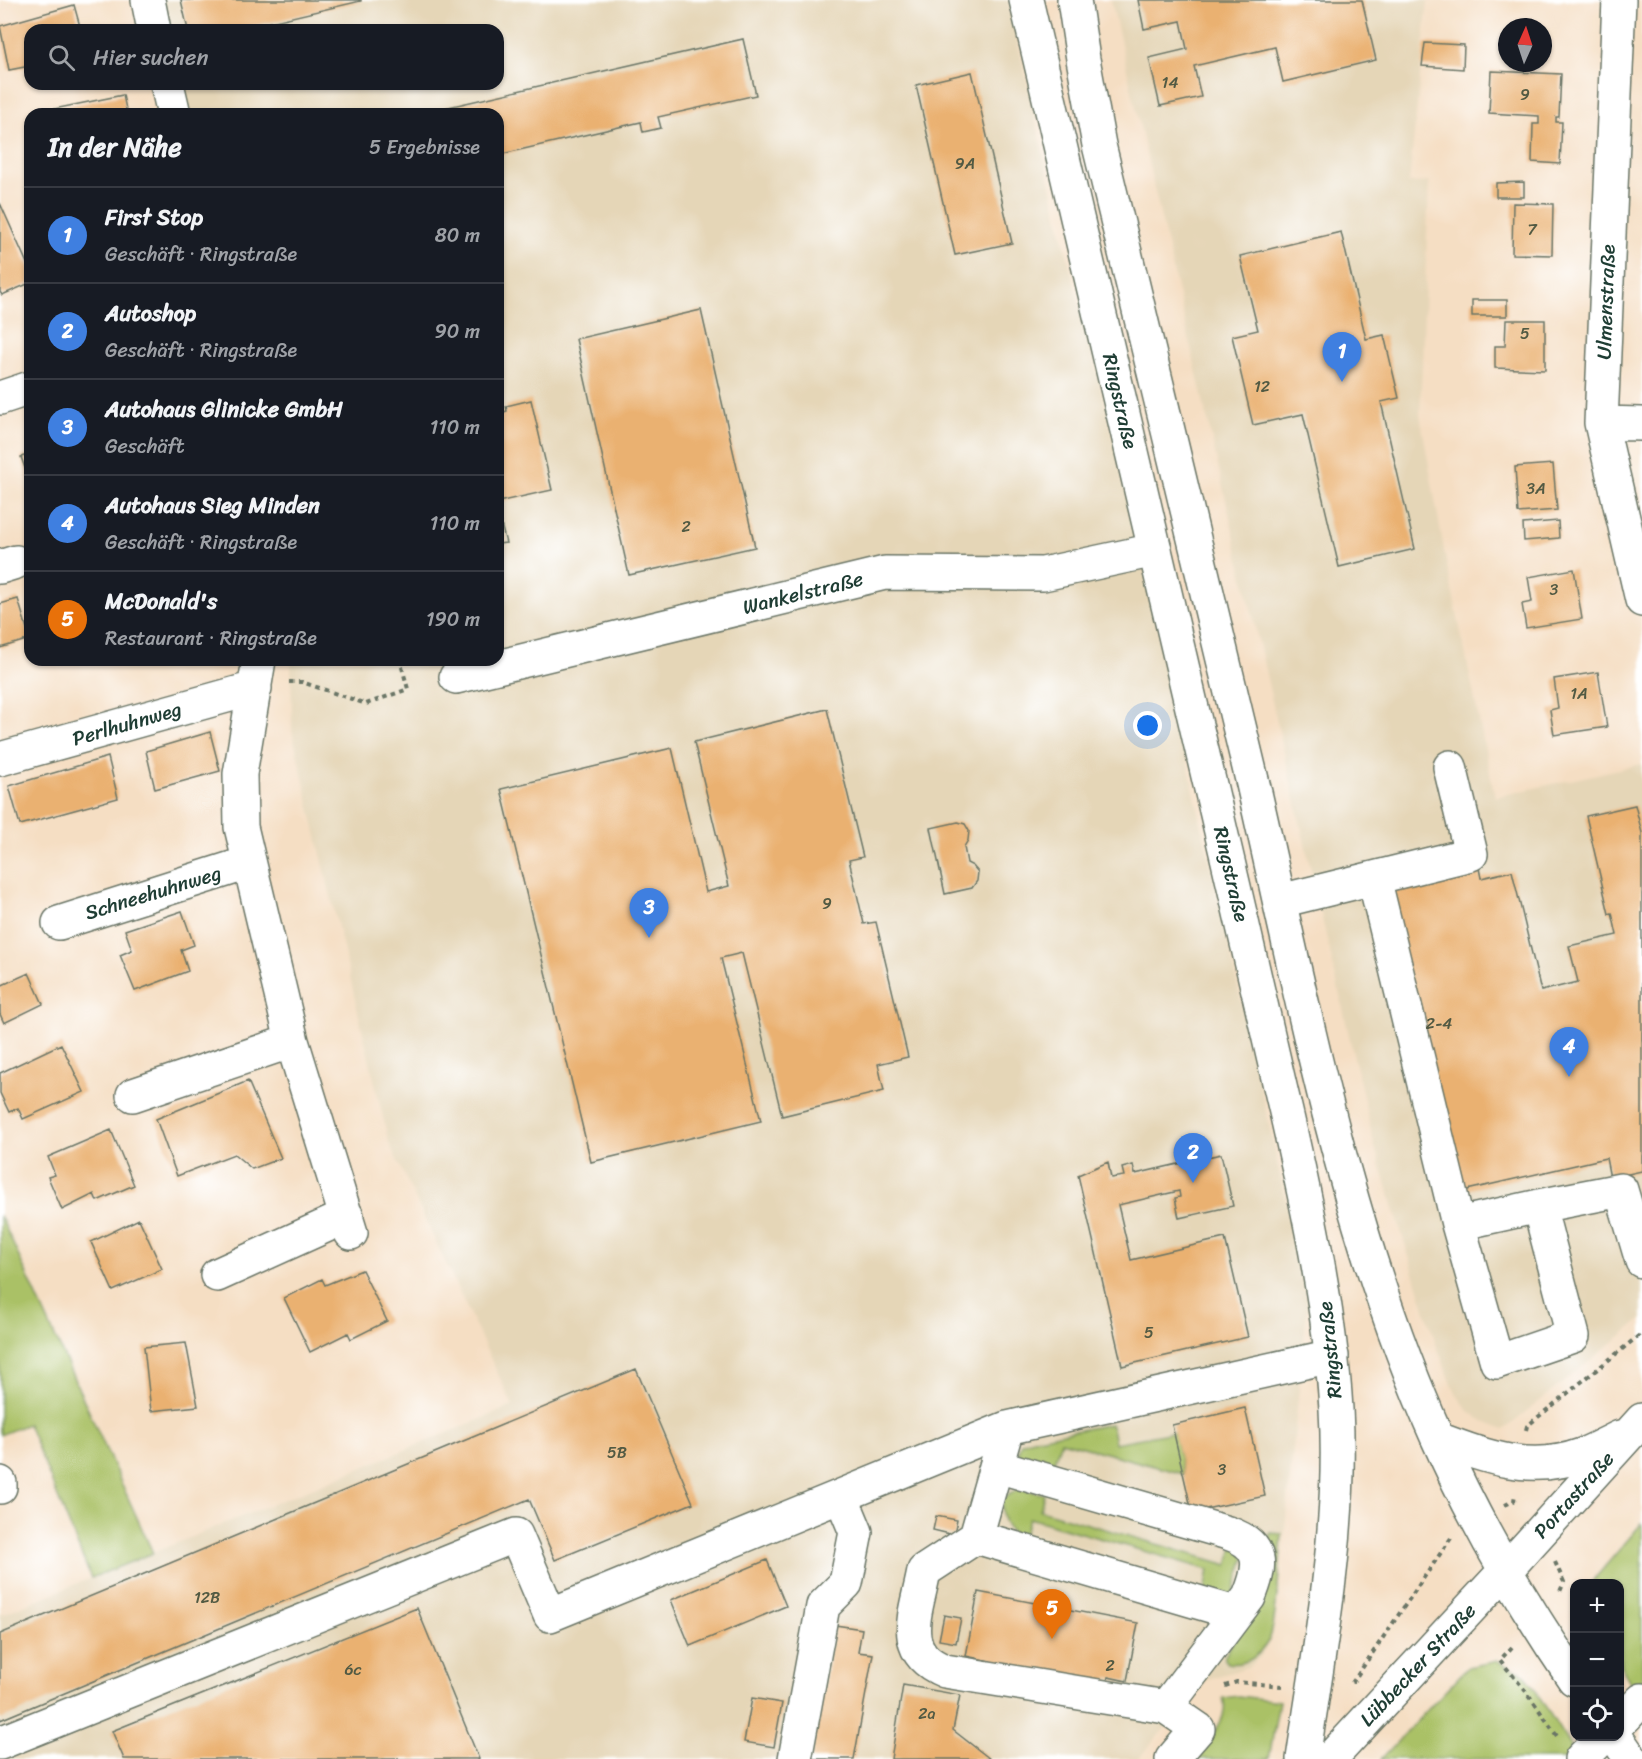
<!DOCTYPE html>
<html lang="de">
<meta charset="utf-8">
<style>
:root{--surface:#171b24;--page:#242831;--text:#f1f3f6;--muted:#9ea1a6;--line:#363941;--accent:#2563eb}
body{margin:0;font-family:Sriracha,sans-serif;background:var(--page);color:var(--text)}
.controls{position:absolute;right:18px;bottom:18px;display:grid;overflow:hidden;border-radius:12px;box-shadow:0 2px 4px #0004}
.controls button{width:54px;height:54px;display:grid;place-items:center;padding:0;border:0;border-bottom:2px solid var(--line);background:var(--surface);color:var(--text);font:30px sans-serif}
.compass{position:absolute;left:1498px;top:18px;width:54px;height:54px;border-radius:50%;background:var(--surface);box-shadow:0 2px 4px #0004;rotate:3deg}
.you{position:absolute;left:1148px;top:726px;width:21px;height:21px;margin:-15px;border:4px solid #fff;border-radius:50%;background:#1a73e8;box-shadow:0 0 0 9px #1a73e833}
.badge{display:grid;place-items:center;width:39px;height:39px;border-radius:50%;background:var(--accent);color:#fff;font-size:20px;font-weight:700}
.pin{position:absolute;translate:-50% -50px;filter:drop-shadow(0 2px 3px #0008)}
.pin::after{content:'';position:absolute;top:32px;width:21px;height:18px;background:inherit;clip-path:polygon(0 0,100% 0,50% 100%)}
.list{margin:0;padding:0;list-style:none}
h2{display:flex;justify-content:space-between;align-items:center;height:78px;margin:0;padding:0 24px;font-size:26px}
h2 small{font-size:20px;font-weight:400;color:var(--muted)}
.list li{display:grid;grid-template-columns:39px 1fr auto;gap:18px;align-items:center;box-sizing:border-box;height:96px;padding:0 24px;border-top:2px solid var(--line)}
.list b{display:block;font-size:22px;white-space:nowrap}
.list p{margin:0;font-size:20px;white-space:nowrap;color:var(--muted)}
.list em{font-size:20px;font-style:normal;color:var(--muted)}
.icon{flex:none;width:33px;height:33px;fill:none;stroke:currentColor;stroke-width:2;stroke-linecap:round;stroke-linejoin:round}
.map{position:relative;flex:none;width:1642px;height:1759px;overflow:hidden}
.search{position:absolute;background:var(--surface);box-shadow:0 2px 4px #0004;left:24px;top:24px;width:480px;height:66px;display:flex;align-items:center;gap:15px;box-sizing:border-box;padding:0 21px;border-radius:18px;color:var(--muted);font-size:22px}
.panel{position:absolute;background:var(--surface);box-shadow:0 2px 4px #0004;left:24px;top:108px;width:480px;height:558px;border-radius:18px}
.map>svg:first-child{display:block}
.built{fill:#e5d6b7}
.green{fill:#aac166;stroke:#647f4d;stroke-width:1.5}
.building{fill:#eab171}
.lines{fill:none;stroke-linecap:round;stroke-linejoin:round}
.minor-casing{stroke:#6a7566;stroke-width:36}
.major-casing{stroke:#6a7566;stroke-width:36}
.path{stroke:#6a7566;stroke-width:4;stroke-dasharray:4.5 4.5;stroke-linecap:butt}
.minor{stroke:#fff;stroke-width:33}
.major{stroke:#fff;stroke-width:33}
.labels{text-anchor:middle;dominant-baseline:central;stroke-width:4.5;stroke-linejoin:round;paint-order:stroke}
.number-label{font-size:16px;fill:#525a43}
.street-label{font-size:20px;fill:#1f3d34;stroke:#fff}
</style>
<div class="map">
<svg width="1642" height="1759" viewBox="0 0 1642 1759">
<rect width="100%" height="100%" fill="#fff"/>
<filter id="ink" filterUnits="userSpaceOnUse"><feTurbulence type="fractalNoise" baseFrequency=".0167" numOctaves="2"/><feDisplacementMap in="SourceGraphic" scale="12" xChannelSelector="R" yChannelSelector="G"/><feConvolveMatrix kernelMatrix="1 2 1 2 8 2 1 2 1" color-interpolation-filters="sRGB"/></filter>
<filter id="wash" filterUnits="userSpaceOnUse"><feTurbulence type="fractalNoise" baseFrequency=".008" numOctaves="4" result="noise"/><feDisplacementMap in="SourceGraphic" scale="24" xChannelSelector="R" yChannelSelector="G"/><feGaussianBlur stdDeviation="1.35" result="paint"/><feColorMatrix in="noise" values="0 0 0 0 0 0 0 0 0 0 0 0 0 0 0 0 0 1.4 0 .05"/><feComposite in="paint" operator="in"/></filter>
<g filter="url(#wash)">
<rect width="100%" height="100%" fill="#f5dec3"/>
<path class="built" d="M151,0H1008L1068,259L1126,488L1308,1299L1276,1618L1272,1637L1260,1657L1248,1667L1208,1679L1138,1759H0V1615L513,1406L389,1143L292,731L291,660H498V114H181L173,84H498V30H159Z
M1111,0H1428L1409,183L1429,182L1420,415L1445,556L1495,797L1642,764V1319L1504,1430L1484,1422L1469,1411L1456,1394L1437,1347L1374,1144Z"/>
<path class="green" d="M0,1215L153,1553L91,1578L28,1424L0,1435Z
M1111,1424L1115,1443L1174,1432L1183,1474L1061,1441L1053,1464H1030L1021,1460L1018,1453L1021,1443L1033,1439Z
M1019,1489L1044,1494L1040,1510L1228,1565L1233,1547L1246,1554L1233,1595L1205,1592L1209,1570L1029,1518L1022,1539C1005,1530 999,1516 1003,1498Z
M1642,1523V1703L1620,1665V1584H1590Z
M1270,1533L1282,1534C1280,1555 1277,1624 1269,1640C1259,1656 1247,1666 1228,1663L1224,1658L1248,1614L1261,1608Z
M1498,1661L1526,1675L1578,1759H1381L1468,1667Z
M1238,1696L1279,1701L1269,1759H1191C1204,1743 1231,1721 1223,1698Z"/>
<g id="blocks">
<path class="building" d="M181,0H361V1L236,30H188Z
M1138,0H1362L1376,60L1283,82L1275,47L1194,66L1201,97L1160,106L1149,58L1187,49L1181,21L1144,29Z
M74,5L81,30H30V66L9,70L0,26Z
M743,39L756,95L658,117L661,128L643,132L641,122L498,155V114H418Z
M1425,43L1464,45L1463,69L1422,66Z
M1491,71L1561,74L1559,117H1556V122H1562L1560,164L1532,162L1533,124H1539V116L1489,113Z
M972,72L1012,243L955,255L916,85Z
M123,95L127,114H50L49,110Z
M1524,182V197H1496V183Z
M0,203L30,270V283L2,295L0,292Z
M1513,203L1553,204L1552,255L1512,254Z
M1341,232L1366,339L1384,335L1399,398L1381,402L1415,549L1339,567L1303,414L1253,425L1232,336L1258,330L1240,256Z
M1472,300H1507V316H1472Z
M701,310L755,547L629,575L576,339Z
M1506,320H1545V370L1495,368V346H1505Z
M531,400L552,490L498,502V414L507,411L506,406Z
M30,454V482L21,457Z
M1553,464L1557,510L1518,513L1515,467Z
M498,513L506,543L498,544Z
M1558,521L1559,538L1524,541L1523,524Z
M1574,569L1582,619L1526,628L1522,604L1532,602L1528,577Z
M18,599L30,639L0,648V604Z
M1598,672L1607,727L1554,735L1550,710L1558,708L1554,679Z
M827,709L863,857L849,860L864,924L876,922L908,1057L878,1064L884,1091L782,1116L742,953L721,958L761,1121L591,1162L501,789L672,748L706,892L729,886L694,742Z
M210,732L220,771L155,789L146,751Z
M108,757L118,798L20,825L9,786Z
M1635,805L1642,833V1171L1610,1178L1606,1158L1458,1192L1387,890L1479,868L1481,878L1512,871L1541,991L1578,982L1569,946L1617,935L1612,913L1609,914L1586,816Z
M958,822L965,824L969,831L968,840L964,847L967,863L973,866L978,872L977,881L972,888L945,894L931,828Z
M182,911L194,945L181,950L188,971L135,991L120,955L132,950L125,930Z
M29,973L43,1004L4,1023L0,1014V986Z
M61,1044L84,1092L23,1119L18,1108L9,1112L0,1093V1073Z
M248,1081L281,1158L252,1169L234,1154L177,1176L156,1119Z
M111,1130L134,1185L97,1201L94,1194L62,1210L48,1177L55,1175L48,1157Z
M1221,1154L1233,1206L1179,1218L1175,1198L1180,1197L1179,1191L1118,1205L1131,1260L1225,1238L1248,1337L1122,1366L1078,1175L1108,1162L1111,1178L1124,1176L1122,1168L1133,1165L1135,1174Z
M139,1219L162,1269L113,1291L91,1242Z
M362,1270L387,1321L351,1339L348,1333L310,1352L284,1298L322,1279L325,1285Z
M186,1343L198,1406L151,1411L144,1347Z
M636,1369L693,1503L555,1560L529,1499L0,1720V1634Z
M1245,1408L1265,1496L1192,1512L1172,1425Z
M936,1516L957,1520L954,1535L933,1530Z
M767,1560L786,1606L690,1646L671,1600Z
M978,1592L1138,1623L1127,1681L1108,1677L1106,1686L989,1664L990,1661L966,1656Z
M417,1608L479,1759H124L112,1731Z
M944,1615L961,1618L956,1643L939,1640Z
M835,1625L862,1629L858,1652L873,1654L854,1759H811Z
M903,1685L960,1695L953,1730L990,1759H891Z
M752,1698L782,1703L774,1747L744,1742Z"/>
</g>
</g>
<g filter="url(#ink)">
<use href="#blocks" fill-opacity="0" stroke="#6a7566" stroke-width="1.5"/>
<g class="lines">
<defs>
<path id="minor" d="M148,0L154,30
M1619,0L1601,423L1642,600
M167,84L174,114
M0,398L30,388
M1601,423L1642,424
M0,567L16,562
M259,660L240,774L241,827L292,1041L351,1233
M456,677L885,573L1043,574L1155,550
M0,759L255,688
M1374,878L1458,1224L1497,1362L1573,1336L1539,1206L1621,1190L1642,1261
M1280,901L1471,854L1450,767
M59,923L248,863
M133,1095L292,1041
M1458,1224L1539,1206
M217,1275L347,1216
M997,1466L1228,1533C1264,1545 1262,1565 1249,1597L1166,1707
M0,1483V1487
M976,1537L1235,1613
M0,1743L516,1535L550,1615L1007,1428
M795,1759L823,1606L846,1583L856,1532L841,1496
M1172,1759L1198,1729L1166,1707L945,1671C896,1652 917,1611 924,1571L976,1537L1007,1428L1332,1356"/>
<path id="major" d="M1026,0C1094,296 1166,591 1234,887C1252,964 1269,1040 1287,1116C1309,1213 1330,1310 1336,1409C1343,1527 1320,1643 1303,1759
M1074,0L1083,59L1099,145C1150,358 1203,571 1253,784C1304,1005 1345,1232 1438,1439C1476,1524 1522,1603 1574,1679
M1438,1439C1486,1457 1530,1474 1582,1455C1595,1450 1607,1443 1620,1437
M1620,1722L1642,1700
M1615,1736L1631,1759
M1330,1759L1505,1571L1642,1420
M1581,1759L1604,1736"/>
</defs>
<use href="#minor" class="minor-casing"/>
<use href="#major" class="major-casing"/>
<path class="path" d="M289,682H302L366,704L408,689L400,660
M1526,1430L1527,1426L1642,1333
M1505,1505L1514,1501L1515,1494
M1555,1562L1564,1582L1559,1594
M1512,1647L1500,1660L1528,1694L1557,1736
M1352,1683L1451,1538
M1225,1686L1237,1682L1282,1686"/>
<use href="#minor" class="minor"/>
<use href="#major" class="major"/>
</g>
</g>
<g class="labels">
<g class="number-label">
<text x="1170" y="82">14</text>
<text x="1525" y="94">9</text>
<text x="965" y="163">9A</text>
<text x="1532" y="229">7</text>
<text x="1525" y="333">5</text>
<text x="1262" y="386">12</text>
<text x="1536" y="488">3A</text>
<text x="686" y="526">2</text>
<text x="1554" y="589">3</text>
<text x="1579" y="693">1A</text>
<text x="827" y="903">9</text>
<text x="1439" y="1023">2-4</text>
<text x="1149" y="1332">5</text>
<text x="617" y="1452">5B</text>
<text x="1222" y="1469">3</text>
<text x="207" y="1597">12B</text>
<text x="1110" y="1665">2</text>
<text x="353" y="1669">6c</text>
<text x="927" y="1713">2a</text>
</g>
<g class="street-label">
<text transform="translate(1606 302) rotate(-88)">Ulmenstraße</text>
<text transform="translate(1120 401) rotate(77)">Ringstraße</text>
<text transform="translate(803 593) rotate(-14)">Wankelstraße</text>
<text transform="translate(127 724) rotate(-16)">Perlhuhnweg</text>
<text transform="translate(1231 874) rotate(77)">Ringstraße</text>
<text transform="translate(153 893) rotate(-17)">Schneehuhnweg</text>
<text transform="translate(1330 1350) rotate(-96)">Ringstraße</text>
<text transform="translate(1574 1495) rotate(-48)">Portastraße</text>
<text transform="translate(1418 1665) rotate(-47)">Lübbecker Straße</text>
</g>
</g>
</svg>
<div class="controls">
<button>+</button>
<button>−</button>
<button><svg class="icon" aria-label="locate" viewBox="0 0 24 24"><circle cx="12" cy="12" r="6"/><path d="M12 2v4M12 18v4M2 12h4M18 12h4"/></svg></button>
</div>
<svg class="compass" viewBox="-18 -18 36 36"><path d="M0-13l5 13h-10z" fill="#e53935"/><path d="M0 13l5-13h-10z" fill="#9ea1a6"/></svg>
<div class="you"></div>
<div class="pin badge" style="left:1342px;top:382px;background:#3f7fe0">1</div>
<div class="pin badge" style="left:1193px;top:1183px;background:#3f7fe0">2</div>
<div class="pin badge" style="left:649px;top:938px;background:#3f7fe0">3</div>
<div class="pin badge" style="left:1569px;top:1077px;background:#3f7fe0">4</div>
<div class="pin badge" style="left:1052px;top:1639px;background:#e8710a">5</div>
<div class="search"><svg class="icon" aria-label="search" viewBox="0 0 24 24"><circle cx="10" cy="10" r="6"/><path d="M15 15l6 6"/></svg>Hier suchen</div>
<section class="panel">
<h2>In der Nähe<small>5 Ergebnisse</small></h2>
<ul class="list">
<li><span class="badge" style="background:#3f7fe0">1</span><div><b>First Stop</b><p>Geschäft · Ringstraße</p></div><em>80 m</em></li>
<li><span class="badge" style="background:#3f7fe0">2</span><div><b>Autoshop</b><p>Geschäft · Ringstraße</p></div><em>90 m</em></li>
<li><span class="badge" style="background:#3f7fe0">3</span><div><b>Autohaus Glinicke GmbH</b><p>Geschäft</p></div><em>110 m</em></li>
<li><span class="badge" style="background:#3f7fe0">4</span><div><b>Autohaus Sieg Minden</b><p>Geschäft · Ringstraße</p></div><em>110 m</em></li>
<li><span class="badge" style="background:#e8710a">5</span><div><b>McDonald's</b><p>Restaurant · Ringstraße</p></div><em>190 m</em></li>
</ul>
</section>
</div>
